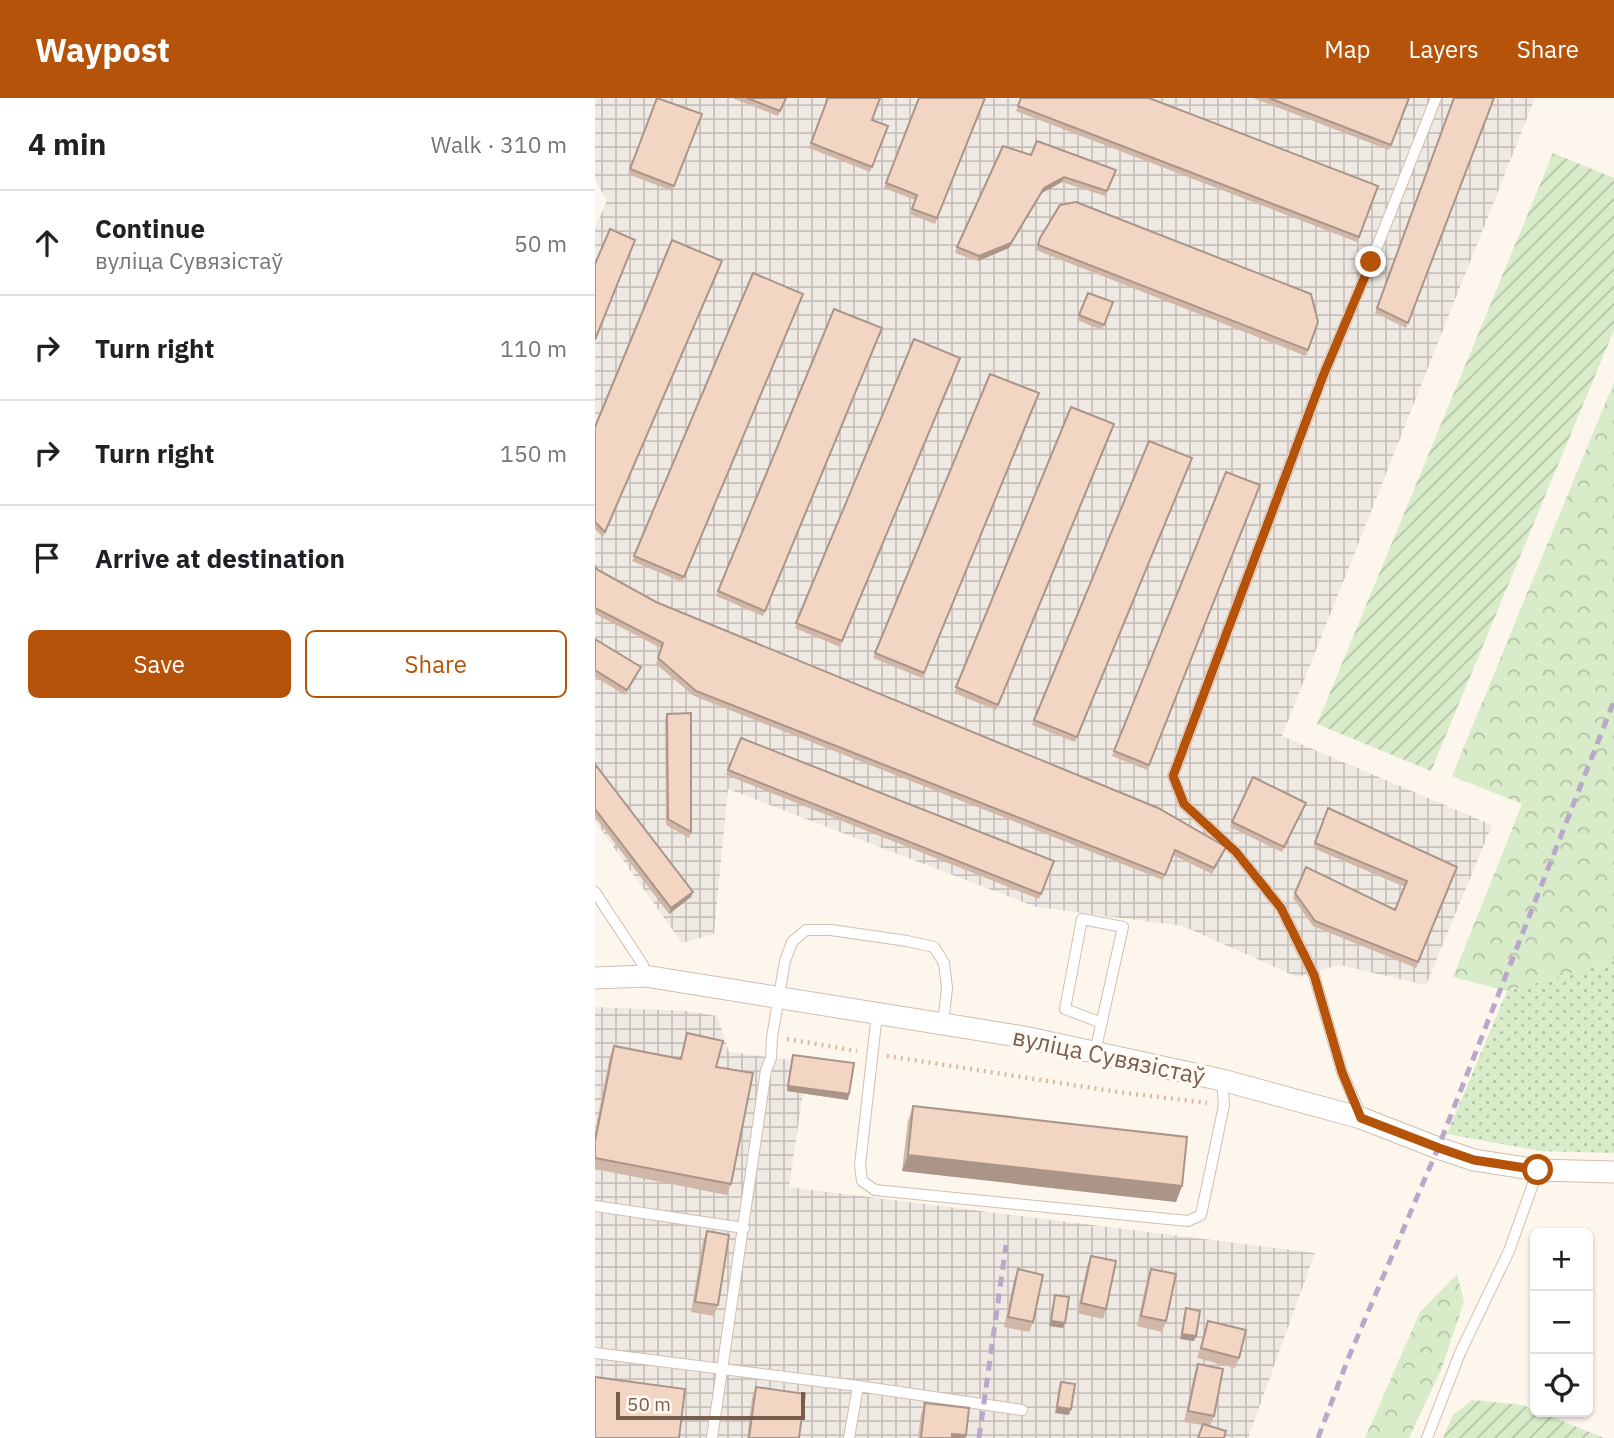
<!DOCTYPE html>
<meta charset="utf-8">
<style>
:root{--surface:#fff;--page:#f2f2f2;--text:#202124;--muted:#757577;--line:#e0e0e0;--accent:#b45309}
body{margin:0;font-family:"IBM Plex Sans",sans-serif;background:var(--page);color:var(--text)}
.controls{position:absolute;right:21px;bottom:21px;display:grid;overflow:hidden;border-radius:10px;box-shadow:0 2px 5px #0004}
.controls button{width:63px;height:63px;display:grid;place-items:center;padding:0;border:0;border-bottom:2px solid var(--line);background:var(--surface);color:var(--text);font:35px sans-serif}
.scale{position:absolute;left:21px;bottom:18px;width:189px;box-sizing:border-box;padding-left:7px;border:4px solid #7a5c4d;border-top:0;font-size:19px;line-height:24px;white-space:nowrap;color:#7a5c4d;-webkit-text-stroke:5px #fffaf3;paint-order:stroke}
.stop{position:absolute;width:21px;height:21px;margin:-16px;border:5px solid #b45309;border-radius:50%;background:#fff}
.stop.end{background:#b45309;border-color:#fff;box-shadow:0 2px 7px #0008}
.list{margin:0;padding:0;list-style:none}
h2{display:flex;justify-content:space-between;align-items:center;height:91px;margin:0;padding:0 28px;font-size:30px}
h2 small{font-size:23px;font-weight:400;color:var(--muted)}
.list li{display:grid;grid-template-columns:46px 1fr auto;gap:21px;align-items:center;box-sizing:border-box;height:105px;padding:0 28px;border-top:2px solid var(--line)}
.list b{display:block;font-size:26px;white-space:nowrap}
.list p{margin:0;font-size:23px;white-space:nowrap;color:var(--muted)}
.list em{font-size:23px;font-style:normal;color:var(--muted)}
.actions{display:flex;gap:14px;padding:21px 28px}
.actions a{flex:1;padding:16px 0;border:2px solid var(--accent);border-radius:10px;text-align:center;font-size:24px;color:var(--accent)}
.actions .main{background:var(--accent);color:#fff}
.icon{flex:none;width:38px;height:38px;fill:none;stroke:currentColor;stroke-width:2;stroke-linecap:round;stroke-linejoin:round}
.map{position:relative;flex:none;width:1019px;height:1340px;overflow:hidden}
header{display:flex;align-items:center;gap:42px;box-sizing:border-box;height:98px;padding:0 35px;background:var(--accent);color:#fff}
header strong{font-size:33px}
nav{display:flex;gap:38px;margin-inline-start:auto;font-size:24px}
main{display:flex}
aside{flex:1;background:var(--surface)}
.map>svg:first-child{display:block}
.industrial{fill:url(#industrial-grid)}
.grass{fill:url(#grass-dots)}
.forest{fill:url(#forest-crowns)}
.garden{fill:url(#garden-furrows)}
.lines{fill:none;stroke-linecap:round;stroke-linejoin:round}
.lane-casing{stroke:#d1beb0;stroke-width:12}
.street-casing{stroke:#d1beb0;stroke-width:23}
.path{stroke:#d9b8a5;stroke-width:4.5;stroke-dasharray:2 5;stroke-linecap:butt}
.lane{stroke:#fff;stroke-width:10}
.street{stroke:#fff;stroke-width:21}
.rail{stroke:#b9a8c9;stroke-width:5;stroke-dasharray:10 7;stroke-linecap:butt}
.wall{fill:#d1b7a8}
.shaded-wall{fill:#aa9588}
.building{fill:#f3d5c3;stroke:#aa9588;stroke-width:2}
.route{stroke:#b45309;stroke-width:9}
.labels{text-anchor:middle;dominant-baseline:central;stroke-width:6;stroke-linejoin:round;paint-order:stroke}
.street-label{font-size:24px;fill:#7a5c4d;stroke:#fffaf3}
</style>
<header>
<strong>Waypost</strong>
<nav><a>Map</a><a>Layers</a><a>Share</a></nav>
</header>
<main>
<aside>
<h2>4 min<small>Walk · 310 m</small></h2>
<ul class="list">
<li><svg class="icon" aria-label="ahead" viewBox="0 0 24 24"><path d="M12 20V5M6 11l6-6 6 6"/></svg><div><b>Continue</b><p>вуліца Сувязістаў</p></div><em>50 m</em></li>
<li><svg class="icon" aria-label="right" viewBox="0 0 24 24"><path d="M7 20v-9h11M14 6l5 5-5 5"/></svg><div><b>Turn right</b></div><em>110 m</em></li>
<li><svg class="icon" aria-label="right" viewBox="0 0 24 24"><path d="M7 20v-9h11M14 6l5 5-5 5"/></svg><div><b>Turn right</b></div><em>150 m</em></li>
<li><svg class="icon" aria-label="arrive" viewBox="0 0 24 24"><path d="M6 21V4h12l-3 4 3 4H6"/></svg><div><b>Arrive at destination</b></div></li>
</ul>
<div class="actions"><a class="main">Save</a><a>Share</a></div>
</aside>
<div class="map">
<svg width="1019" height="1340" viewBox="0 0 1019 1340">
<defs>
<pattern id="industrial-grid" width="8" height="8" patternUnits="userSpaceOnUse" patternTransform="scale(1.75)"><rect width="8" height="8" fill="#efe9e4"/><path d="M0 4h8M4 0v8" fill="none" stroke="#c7c0bb"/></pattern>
<pattern id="grass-dots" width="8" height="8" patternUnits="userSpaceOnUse" patternTransform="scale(1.75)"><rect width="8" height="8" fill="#d8ecc9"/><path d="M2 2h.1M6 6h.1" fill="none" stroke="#b4c2a5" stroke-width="1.8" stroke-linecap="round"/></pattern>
<pattern id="forest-crowns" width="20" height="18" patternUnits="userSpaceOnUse" patternTransform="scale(1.75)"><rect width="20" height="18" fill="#d8ecc9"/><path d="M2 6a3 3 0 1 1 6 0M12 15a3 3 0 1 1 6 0" fill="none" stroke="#b4c2a5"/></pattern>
<pattern id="garden-furrows" width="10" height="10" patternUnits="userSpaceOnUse" patternTransform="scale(1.75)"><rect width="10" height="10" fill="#d8ecc9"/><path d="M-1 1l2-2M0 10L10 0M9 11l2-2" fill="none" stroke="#b4c2a5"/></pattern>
</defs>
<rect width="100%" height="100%" fill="#fdf6ec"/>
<path class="industrial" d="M0,0H940L687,638L897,727L831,887L744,867L702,879L588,828L441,809L133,691L119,836L87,845L0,723V131L12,102L0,82Z
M0,909L92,913L122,918L134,954L196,962L208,995L194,1089L720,1155L653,1340H0Z"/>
<path class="grass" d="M1019,863V1055L945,1053L852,1036L912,893Z"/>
<path class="forest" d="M1019,284V863L912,893L858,879L927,706L857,678Z
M862,1176L869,1204L846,1272L814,1340H770L825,1214Z"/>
<path class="garden" d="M958,55L1019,80V232L836,673L722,626Z
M877,1302L928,1307L940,1312V1314H945L1009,1340H848L858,1317Z"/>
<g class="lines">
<defs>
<path id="lane" d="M0,794L48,867L50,878
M282,916L265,1067L267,1083L280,1092L593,1123L606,1117L629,1007L627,982
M500,954L528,829L487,821L470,911L507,925
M766,1018L747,974L719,877L686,810L641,754L589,706L578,678L728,278L776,164L841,0
M0,1108L149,1130
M0,1255L263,1288
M117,1340L171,972L176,960L177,939L190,863L197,844L211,832H236L312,843L339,849L349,865L352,890L348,926
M254,1340L263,1288L427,1312
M832,1340L865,1255L914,1153L943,1072"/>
<path id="street" d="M0,880L50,878L429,939L627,982L766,1020L843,1050L879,1062L943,1072L1019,1074"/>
</defs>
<use href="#lane" class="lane-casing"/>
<use href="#street" class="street-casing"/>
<path class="path" d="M192,941L262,953
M292,958L523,994L612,1005"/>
<use href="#lane" class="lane"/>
<use href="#street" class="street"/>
<path class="rail" d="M384,1340L411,1147
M723,1340L753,1261L843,1050L1019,603"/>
</g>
<path class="wall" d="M62,0L107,16L77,93L33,76Z
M137,0H191L183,18Z
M233,0L277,22L293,28L275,74L214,50Z
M324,0H390L340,126L315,116L320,102L289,90Z
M426,0L783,88L762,144L421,13Z
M658,0H814L794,52Z
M859,0H899L811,230L780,215Z
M436,57L521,72L510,98L467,84L447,95L414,150L383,163L360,155L362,149Z
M445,140L723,224L711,258L441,152Z
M127,163L8,439L0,431V329Z
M158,175L208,196L87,484L37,463Z
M493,195L518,204L507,232L482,222Z
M239,211L287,230L168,518L121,498Z
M319,241L365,260L245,549L200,530Z
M395,276L444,295L327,580L278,560Z
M476,309L519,326L401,612L359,595Z
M554,343L597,360L480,644L437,627Z
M631,374L665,387L552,672L517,658Z
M0,468L3,472L61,504L631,749L629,755L617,776L578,757L568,782L99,598L61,566L66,550L0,516Z
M0,541L46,569L30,597L0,579Z
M72,616L96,734L94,740L71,727L70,621Z
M146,640L459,763L444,801L131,677Z
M0,666L96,799L74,816L0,719Z
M709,710L687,754L635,729L637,724Z
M733,710L862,769L821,870L718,828L698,800L711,769L800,812L810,789L718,750Z
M92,935L121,969L136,1086L132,1097L0,1071V1034L15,958L19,948L85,961Z
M198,957L254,996L253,1002L192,993L196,962Z
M318,1008L587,1088L581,1104L307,1073L313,1023Z
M112,1133L123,1207L119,1218L96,1214L108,1143Z
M496,1158L511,1211L508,1221L482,1215L492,1168Z
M423,1171L438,1224L434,1234L409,1229L419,1182Z
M556,1171L571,1223L567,1234L542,1228L552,1181Z
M591,1210L599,1243L585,1241L589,1216Z
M613,1223L644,1260L640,1270L602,1260Z
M603,1266L619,1318L615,1328L629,1340H603L607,1327L589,1324L599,1277Z
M466,1284L474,1317L460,1315L464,1289Z
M161,1289L204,1340H152L157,1300Z
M330,1305L371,1337L370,1340H323L326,1316Z"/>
<path class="shaded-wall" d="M469,79L467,84L447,95L414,150L383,163L384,158L449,90Z
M98,794L96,799L74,816L76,810Z
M193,988L254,996L253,1002L192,993Z
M313,1057L587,1088L581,1104L307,1073Z
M456,1223L470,1225L468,1230L454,1228Z
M587,1236L601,1238L599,1243L585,1241Z
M462,1309L476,1311L474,1317L460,1315Z
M357,1336L371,1337L370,1340H356Z"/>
<path class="building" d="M62,0L107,16L79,88L35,71Z
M152,0H191L185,13Z
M233,0H285L277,22L293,28L277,69L216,45Z
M324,0H390L342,120L317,111L322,97L291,85Z
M426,0H554L783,88L764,139L423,8Z
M674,0H814L796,47Z
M859,0H899L813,225L782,210Z
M442,43L521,72L512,93L469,79L449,90L416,145L384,158L362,149L408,48L436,57Z
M481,104L716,196L723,224L713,252L443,147L445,140L465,107Z
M15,131L40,142L0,242V166Z
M77,142L127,163L10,434L0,424V329Z
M158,175L208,196L89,479L39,458Z
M493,195L518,204L509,227L484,217Z
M239,211L287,230L170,513L123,493Z
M319,241L365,260L247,543L201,525Z
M395,276L444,295L329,575L280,555Z
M476,309L519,326L403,607L361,589Z
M554,343L597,360L482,639L439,622Z
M631,374L665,387L554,667L519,653Z
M0,468L3,472L61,504L563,710L631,749L619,770L580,752L570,777L101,593L63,560L68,545L0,510Z
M0,541L46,569L32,592L0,572Z
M96,615V734L73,721L72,616Z
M146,640L459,763L446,796L133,672Z
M0,666L98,794L76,810L0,711Z
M658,679L711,705L689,749L637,724Z
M733,710L862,769L823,864L720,823L700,795L711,769L800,812L812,783L720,745Z
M92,935L128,943L121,969L158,975L136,1086L0,1060V1043L19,948L86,961Z
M198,957L259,965L254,996L193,988Z
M318,1008L592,1039L587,1088L313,1057Z
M112,1133L134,1137L123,1207L100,1204Z
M496,1158L521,1163L511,1211L486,1205Z
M423,1171L448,1177L438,1224L413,1219Z
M556,1171L581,1176L571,1223L546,1218Z
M460,1197L474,1199L470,1225L456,1223Z
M591,1210L605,1213L601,1238L587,1236Z
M613,1223L651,1232L644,1260L606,1250Z
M603,1266L628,1271L619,1318L593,1313Z
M0,1279L90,1291L84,1340H0Z
M466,1284L480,1286L476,1311L462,1309Z
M161,1289L210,1296L204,1340H154Z
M330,1305L374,1310L371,1337L357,1336V1340H326Z
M608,1326L631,1333L629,1340H603Z"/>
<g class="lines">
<path class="route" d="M776,164L728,278L578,678L589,706L641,754L686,810L719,877L747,974L766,1020L844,1050L879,1062L943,1072"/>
</g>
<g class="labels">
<g class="street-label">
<text transform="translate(514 958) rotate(12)">вуліца Сувязістаў</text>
</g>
</g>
</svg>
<div class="controls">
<button>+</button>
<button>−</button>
<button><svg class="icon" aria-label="locate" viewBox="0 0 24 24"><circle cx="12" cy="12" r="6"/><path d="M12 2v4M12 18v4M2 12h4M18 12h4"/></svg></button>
</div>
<div class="scale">50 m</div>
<div class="stop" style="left:943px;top:1072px"></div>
<div class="stop end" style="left:776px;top:164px"></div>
</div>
</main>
